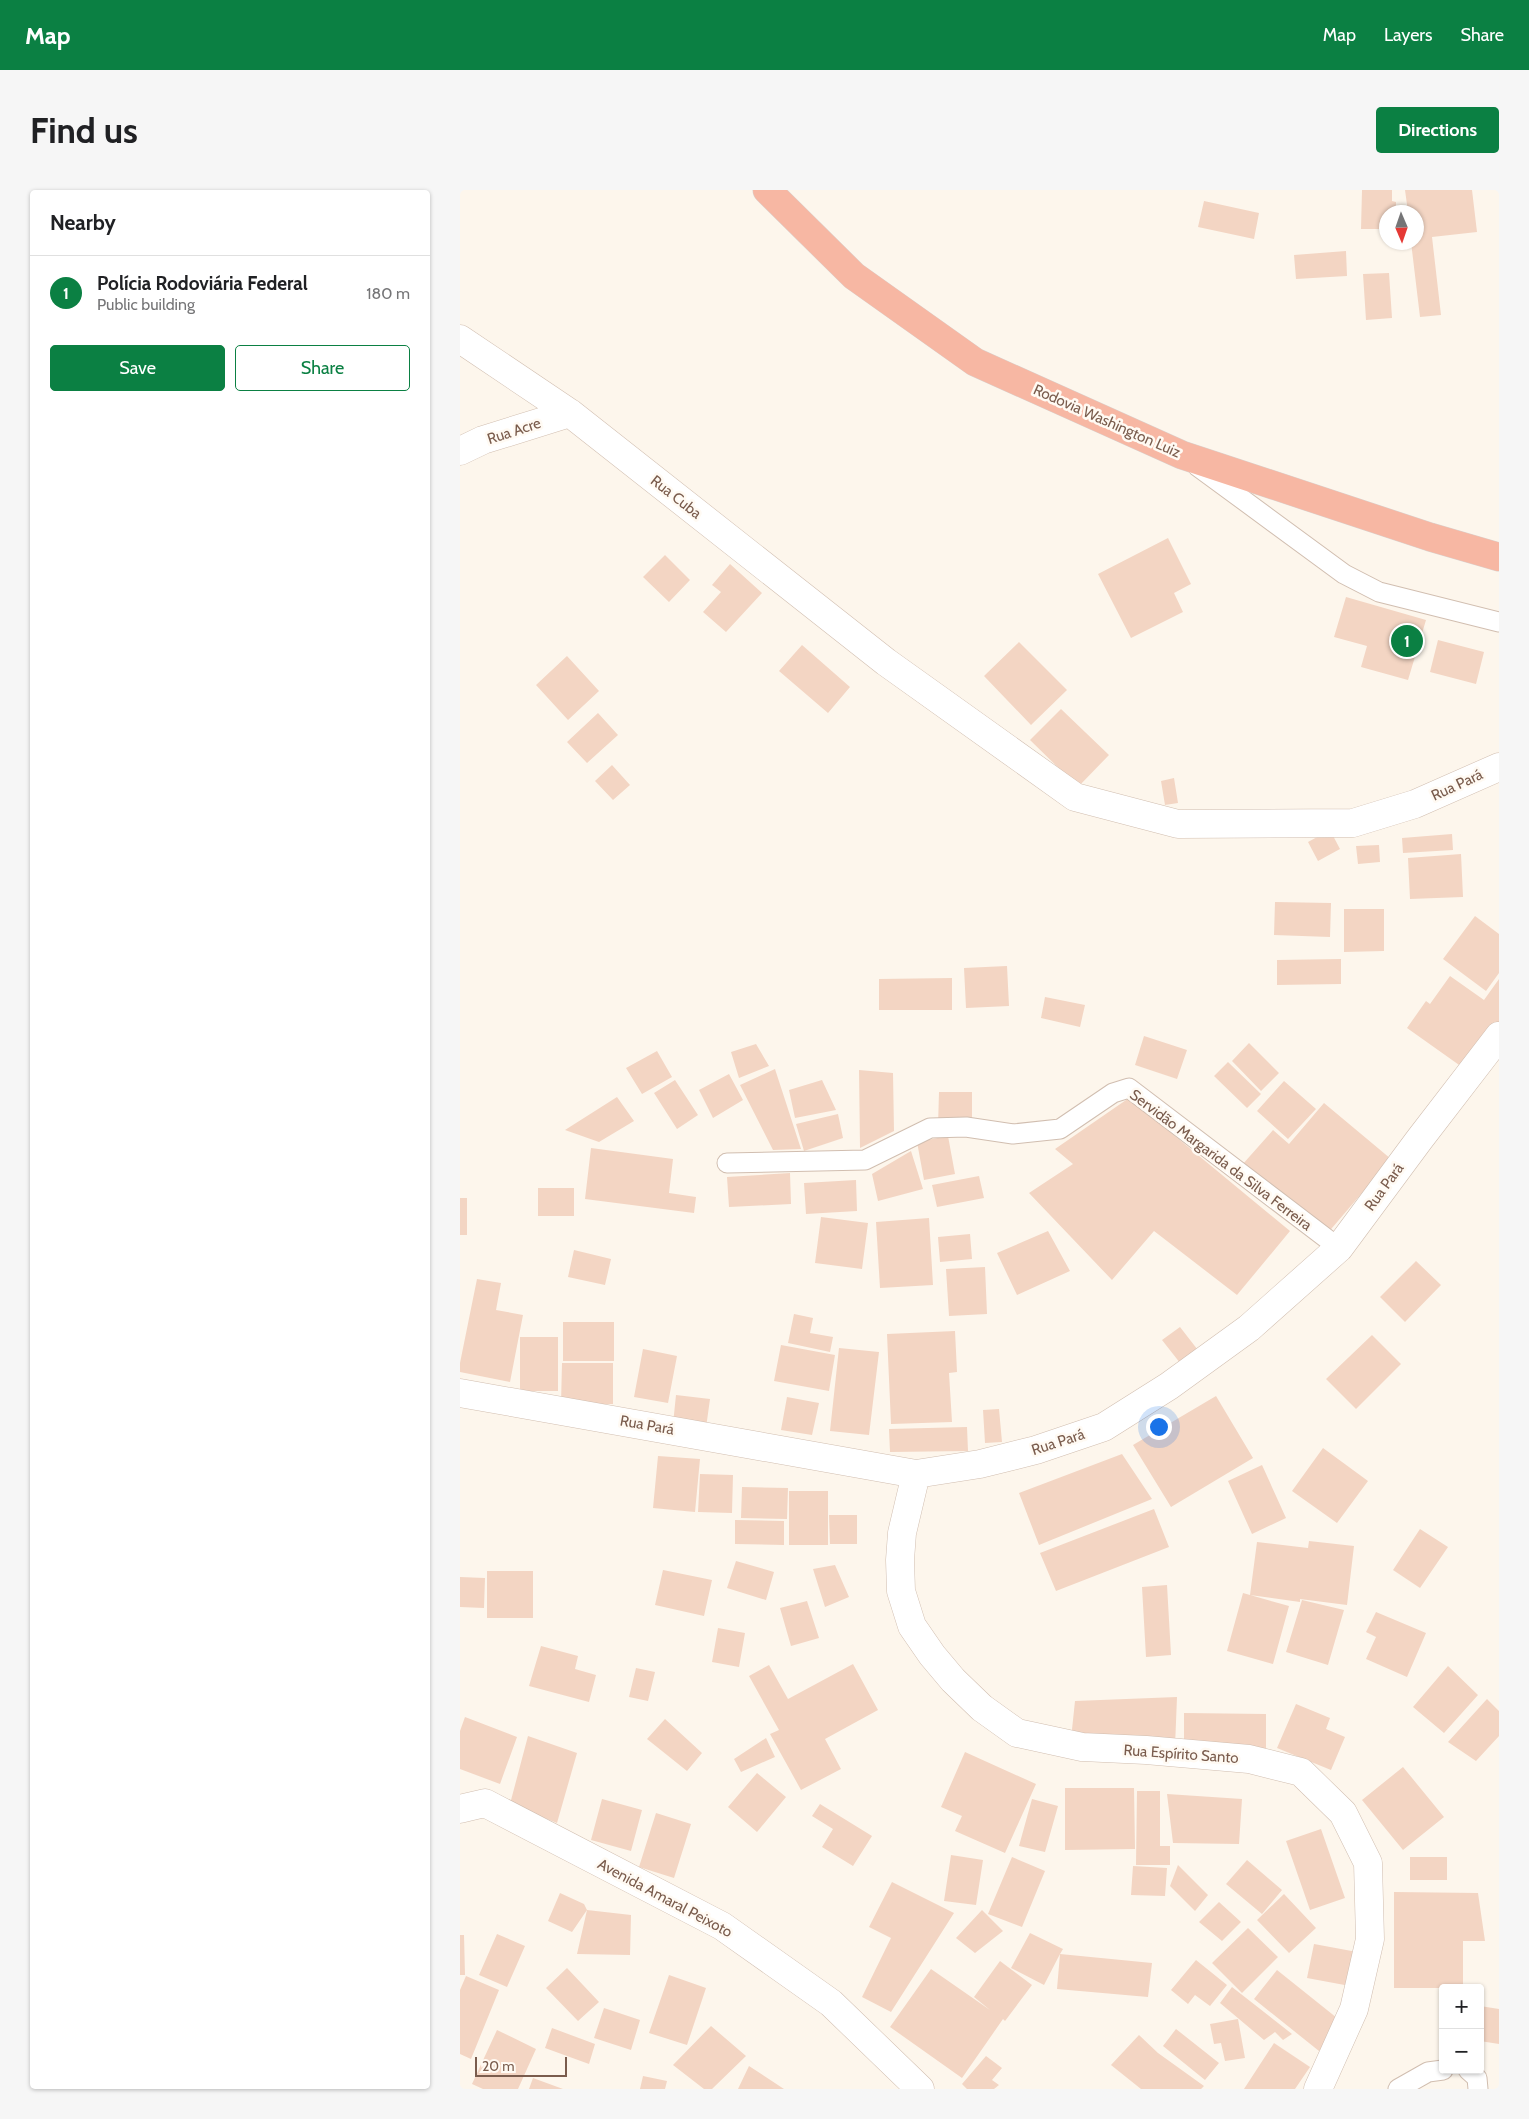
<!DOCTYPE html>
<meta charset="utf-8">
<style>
:root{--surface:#fff;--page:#f6f6f6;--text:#202124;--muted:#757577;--line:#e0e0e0;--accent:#0b8043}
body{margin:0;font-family:Cabin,sans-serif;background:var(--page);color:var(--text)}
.controls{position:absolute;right:15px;bottom:15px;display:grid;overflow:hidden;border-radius:5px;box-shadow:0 1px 4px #0004}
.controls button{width:45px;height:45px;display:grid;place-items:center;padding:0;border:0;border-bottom:1px solid var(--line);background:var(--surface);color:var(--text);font:25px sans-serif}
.compass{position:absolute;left:919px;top:15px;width:45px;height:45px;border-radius:50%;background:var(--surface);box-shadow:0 1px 4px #0004;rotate:178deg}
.scale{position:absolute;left:15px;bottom:12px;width:92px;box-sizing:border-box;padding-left:5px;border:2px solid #7a5c4d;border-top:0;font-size:14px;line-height:18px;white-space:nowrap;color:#7a5c4d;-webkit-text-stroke:4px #fffaf3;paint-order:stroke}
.you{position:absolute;left:698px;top:1236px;width:18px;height:18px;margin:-12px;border:4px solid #fff;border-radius:50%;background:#1a73e8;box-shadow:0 0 0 8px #1a73e833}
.badge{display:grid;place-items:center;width:32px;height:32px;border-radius:50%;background:var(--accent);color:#fff;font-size:16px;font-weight:700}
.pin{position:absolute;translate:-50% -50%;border:2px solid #fff;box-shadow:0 1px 5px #0006}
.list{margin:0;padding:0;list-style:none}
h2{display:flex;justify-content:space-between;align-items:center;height:65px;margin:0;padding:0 20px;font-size:21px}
h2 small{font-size:16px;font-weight:400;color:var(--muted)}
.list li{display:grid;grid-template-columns:32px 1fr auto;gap:15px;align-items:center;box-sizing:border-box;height:75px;padding:0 20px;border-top:1px solid var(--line)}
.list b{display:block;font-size:19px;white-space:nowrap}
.list p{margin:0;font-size:16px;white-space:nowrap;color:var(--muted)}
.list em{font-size:16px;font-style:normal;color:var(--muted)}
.actions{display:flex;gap:10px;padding:15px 20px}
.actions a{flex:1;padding:11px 0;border:1px solid var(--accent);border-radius:5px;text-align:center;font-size:18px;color:var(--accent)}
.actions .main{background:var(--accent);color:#fff}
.map{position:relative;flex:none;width:1039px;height:1899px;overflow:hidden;border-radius:5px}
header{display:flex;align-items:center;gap:30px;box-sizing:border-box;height:70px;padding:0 25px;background:var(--accent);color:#fff}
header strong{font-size:24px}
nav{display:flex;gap:28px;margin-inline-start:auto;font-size:18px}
.intro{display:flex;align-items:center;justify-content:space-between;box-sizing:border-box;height:120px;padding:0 30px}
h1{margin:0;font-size:35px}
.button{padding:12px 22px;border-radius:5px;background:var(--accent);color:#fff;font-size:18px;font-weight:700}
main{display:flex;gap:30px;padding:0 30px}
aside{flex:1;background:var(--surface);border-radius:5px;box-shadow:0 1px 4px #0004}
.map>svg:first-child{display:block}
.building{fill:#f3d5c3}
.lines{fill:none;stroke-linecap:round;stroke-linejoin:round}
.service-casing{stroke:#d1beb0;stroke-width:21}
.minor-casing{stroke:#d1beb0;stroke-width:29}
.motorway-casing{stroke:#dad1cd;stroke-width:29}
.service{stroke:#fff;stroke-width:19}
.minor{stroke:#fff;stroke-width:28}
.motorway{stroke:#f7b7a3;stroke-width:28}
.labels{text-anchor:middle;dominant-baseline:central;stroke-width:5;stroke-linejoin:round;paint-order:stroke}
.street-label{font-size:15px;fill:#7a5c4d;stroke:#fffaf3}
</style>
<header>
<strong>Map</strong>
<nav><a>Map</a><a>Layers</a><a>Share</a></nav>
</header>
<div class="intro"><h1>Find us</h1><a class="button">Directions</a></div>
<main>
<aside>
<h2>Nearby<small></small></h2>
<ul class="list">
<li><span class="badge">1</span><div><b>Polícia Rodoviária Federal</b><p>Public building</p></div><em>180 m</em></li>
</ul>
<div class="actions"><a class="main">Save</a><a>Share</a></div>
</aside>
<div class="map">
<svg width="1039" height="1899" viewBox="0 0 1039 1899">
<rect width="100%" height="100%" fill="#fdf6ec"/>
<path class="building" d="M902,0H932V11L936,12V22H926V39H901Z
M945,0H1012L1017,42L972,47L981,125L960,127L951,52H956V22H948Z
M744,11L799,23L794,49L738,37Z
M886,61L887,86L836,89L834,65Z
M929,83L932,128L906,130L903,84Z
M708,348L731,394L714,403L723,422L671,448L638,384Z
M205,365L230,390L209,412L183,387Z
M270,374L302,403L266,442L243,422L261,402L252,395Z
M886,407L966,430L948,490L901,477L907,456L874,447Z
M978,450L1024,462L1016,494L970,482Z
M559,452L607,500L571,535L524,486Z
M342,455L390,497L368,523L319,481Z
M107,466L139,501L108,530L76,495Z
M601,519L649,565L618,597L570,550Z
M138,523L158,545L127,573L107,552Z
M152,575L170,595L153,610L135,591Z
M714,588L718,613L705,615L701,591Z
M870,640L880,659L858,671L848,652Z
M992,644L993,660L943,663L942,648Z
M919,655L920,672L898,674L896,656Z
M1001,664L1003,707L950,709L948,668Z
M815,712L871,713L870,747L814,745Z
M884,719H924V761L884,762Z
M1015,726L1039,744V783L1026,801L983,769Z
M881,769V794L817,795V770Z
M547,776L549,816L506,818L504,778Z
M990,786L1024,810L1039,789V840L1009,882L947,838L966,811L970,814Z
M492,788V820H419V789Z
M585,807L625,815L620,837L581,828Z
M684,846L727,860L717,889L675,875Z
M789,853L819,883L801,901L772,871Z
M296,854L309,876L279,888L271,862Z
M197,861L212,887L182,904L166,878Z
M768,872L801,904L787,918L754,886Z
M315,879L341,959L313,960L280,895Z
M399,880L433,883L434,941L400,958Z
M269,884L283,910L253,928L239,900Z
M215,890L238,925L217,939L194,903Z
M362,890L376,920L335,928L329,900Z
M824,891L856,919L828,949L797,921Z
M479,902H512V937L478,936Z
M157,907L174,931L139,952L105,940Z
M669,908L830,1041L777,1105L694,1041L652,1090L569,1003L613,974L595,959Z
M864,913L931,969L866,1045L782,975L813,940L829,954Z
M378,924L383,948L344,961L336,934Z
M488,946L495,984L464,990L457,952Z
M131,958L213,969L209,1003L236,1007L234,1023L125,1009Z
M451,961L463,999L418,1011L412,984Z
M330,983L331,1014L269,1017L267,987Z
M519,986L524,1008L477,1017L472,995Z
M396,990L397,1021L346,1024L344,993Z
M78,998H114V1026H78Z
M0,1008H7V1045H0Z
M361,1027L408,1033L402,1079L355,1073Z
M469,1028L473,1095L420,1098L416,1032Z
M588,1041L610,1081L557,1105L537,1063Z
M510,1044L512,1069L480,1072L478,1047Z
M114,1060L151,1069L145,1095L108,1087Z
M956,1071L981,1095L945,1132L920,1107Z
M525,1077L527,1124L489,1126L486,1079Z
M17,1089L41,1093L36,1120L63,1125L50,1192L0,1182V1173Z
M334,1124L353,1128L350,1143L373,1147L370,1162L328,1153Z
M103,1132H154V1171H103Z
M720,1137L741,1164L724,1178L702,1150Z
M495,1141L497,1182L489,1183L492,1232L431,1234L427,1144Z
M912,1145L941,1174L896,1219L866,1189Z
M60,1147H98V1201H60Z
M321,1155L375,1165L369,1201L314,1191Z
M379,1158L419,1162L409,1245L370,1241Z
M183,1159L217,1166L208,1213L174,1207Z
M102,1173H153V1214H101Z
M216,1205L250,1209L246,1238L213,1234Z
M756,1206L793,1268L711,1317L673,1255Z
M327,1207L359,1213L352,1245L321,1240Z
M539,1219L542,1252L525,1253L523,1220Z
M507,1237L508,1261L430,1262L429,1239Z
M863,1258L908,1291L877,1333L832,1301Z
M662,1264L692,1309L579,1355L559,1303Z
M198,1266L240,1269L235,1322L193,1318Z
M802,1275L826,1328L792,1344L768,1291Z
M240,1284L273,1285L272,1323L238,1322Z
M282,1297L328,1298L327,1329L281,1328Z
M329,1301H368V1355H329Z
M694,1319L709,1357L596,1401L580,1363Z
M369,1325H397V1354H370Z
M275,1330L324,1331V1355L275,1354Z
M960,1339L988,1357L960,1398L933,1380Z
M849,1351L894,1356L887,1415L840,1409V1412L790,1405L797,1352L848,1358Z
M276,1371L314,1382L306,1410L267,1398Z
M375,1375L389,1407L365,1417L353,1379Z
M203,1380L252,1390L244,1426L195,1415Z
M27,1381H73V1428H27Z
M0,1387L25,1388L24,1418L0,1417Z
M707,1395L711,1465L686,1467L682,1397Z
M783,1403L829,1416L813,1474L767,1461Z
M842,1410L884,1420L868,1475L826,1462Z
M347,1411L359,1448L331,1456L320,1418Z
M916,1422L966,1443L947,1487L906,1469L916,1447L906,1442Z
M258,1438L285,1443L279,1477L252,1472Z
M81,1456L118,1466L115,1479L136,1485L129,1512L69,1496Z
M393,1474L418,1520L365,1549L381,1579L341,1600L310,1544L319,1540L289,1486L309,1475L328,1509Z
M988,1476L1018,1505L984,1543L953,1517Z
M176,1478L195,1482L188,1511L169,1507Z
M717,1507L715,1557L611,1549L615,1511Z
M1027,1509L1039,1521V1546L1016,1571L988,1552Z
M836,1514L870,1528L866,1539L885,1547L871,1580L817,1558Z
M724,1523L806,1524V1560H724Z
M5,1527L57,1547L40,1594L0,1579V1541Z
M205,1529L242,1563L227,1581L187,1549Z
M68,1546L117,1563L97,1633L50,1614Z
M306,1548L315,1567L281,1582L274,1569Z
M505,1562L576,1594L545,1663L495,1641L502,1626L481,1617Z
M943,1577L984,1627L943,1660L902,1610Z
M297,1583L326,1607L297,1642L268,1617Z
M605,1598H674L675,1659L605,1660Z
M677,1601H700V1656H710V1675H676Z
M707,1604L782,1609L779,1654L713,1653Z
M142,1609L182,1620L171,1661L131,1650Z
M572,1609L598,1616L585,1662L559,1656Z
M360,1614L412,1646L393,1676L362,1657L373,1639L352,1626Z
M196,1623L231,1634L214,1688L179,1677Z
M861,1639L885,1708L850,1720L826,1651Z
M491,1665L523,1670L516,1715L484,1711Z
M552,1667L585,1681L562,1737L528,1724Z
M950,1667H987V1690H950Z
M787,1670L822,1700L802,1724L766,1694Z
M718,1675L748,1705L735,1721L710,1696Z
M673,1676L707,1678L705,1706L671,1705Z
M432,1692L494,1723L431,1822L402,1807L431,1748L409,1737Z
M934,1702L1018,1703L1025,1751H1003V1798H934Z
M100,1703L124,1714L127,1720L112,1742L88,1731Z
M824,1704L856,1738L829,1763L797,1730Z
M759,1712L781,1732L762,1751L739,1732Z
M127,1720L171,1725L170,1765L117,1764Z
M522,1720L543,1741L515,1763L496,1748Z
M788,1738L818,1767L782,1803L752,1773Z
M570,1743L603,1759L600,1764L692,1773L688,1807L597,1799L600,1764L584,1795L551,1778Z
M37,1744L65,1756L47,1797L19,1785Z
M0,1745H4L5,1785H0Z
M854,1754L897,1762L890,1796L847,1788Z
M736,1770L767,1795L750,1816L735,1805L728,1814L711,1800Z
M540,1771L572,1795L545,1831L543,1829L502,1888L430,1837L471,1779L530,1820L514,1807Z
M107,1778L139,1812L118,1831L86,1798Z
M817,1780L882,1832L859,1861L794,1809Z
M209,1785L246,1798L227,1855L189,1843Z
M6,1786L39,1800L11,1869L0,1864V1800Z
M772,1797L832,1844L823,1850L815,1842L804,1850L760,1813Z
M1020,1816L1039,1819V1854L1020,1851Z
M144,1818L180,1830L171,1860L134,1848Z
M778,1829L785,1868L765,1871L761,1853L754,1854L750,1834Z
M251,1836L286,1866L252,1899H244L213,1875Z
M92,1838L135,1854L129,1874L85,1858Z
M716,1839L759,1873L745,1890L703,1856Z
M37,1840L76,1859L58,1899H23L12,1894Z
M679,1845L698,1863L744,1896L741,1899H681L651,1875Z
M814,1853L850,1877L835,1899H784Z
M526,1866L542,1878L532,1890L539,1895L534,1899H507L502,1894Z
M289,1876L324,1899H278Z
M183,1886L207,1891L205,1899H180Z
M73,1888L103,1899H69Z"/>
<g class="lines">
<defs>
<path id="service" d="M737,276L884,384L919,402L1039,432
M267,973L405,970L470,938L506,937L553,944L600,939L653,903L669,898L879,1058
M1008,1880L1017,1888L1018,1899
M938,1899L968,1882L983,1880"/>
<path id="minor" d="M0,149L110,223L426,472L615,607L718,634L893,633L955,614L1039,577
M0,261L23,250L110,223
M0,1203L456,1284L520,1274L576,1260L644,1237L709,1196L789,1138L879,1058L959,950L1039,846
M456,1284L442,1343L440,1370L441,1401L452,1436L472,1465L493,1490L522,1518L557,1543L622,1557L686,1560L789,1569L841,1582L883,1623L908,1673L910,1749L894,1819L858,1899
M0,1619L25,1613L262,1736L371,1813L460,1899"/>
<path id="motorway" d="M307,0L394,86L515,172L722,265L970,347L1039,367"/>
</defs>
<use href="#service" class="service-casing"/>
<use href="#minor" class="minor-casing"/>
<use href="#motorway" class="motorway-casing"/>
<use href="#service" class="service"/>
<use href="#minor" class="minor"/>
<use href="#motorway" class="motorway"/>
</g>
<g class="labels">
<g class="street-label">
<text transform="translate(647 231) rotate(24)">Rodovia Washington Luiz</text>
<text transform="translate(54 241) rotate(-18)">Rua Acre</text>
<text transform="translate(216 307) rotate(38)">Rua Cuba</text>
<text transform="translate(997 595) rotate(-25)">Rua Pará</text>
<text transform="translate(761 970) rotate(37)">Servidão Margarida da Silva Ferreira</text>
<text transform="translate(924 997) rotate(-54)">Rua Pará</text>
<text transform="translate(187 1235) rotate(10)">Rua Pará</text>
<text transform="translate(598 1252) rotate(-18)">Rua Pará</text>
<text transform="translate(721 1564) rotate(4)">Rua Espírito Santo</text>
<text transform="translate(205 1708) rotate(28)">Avenida Amaral Peixoto</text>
</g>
</g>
</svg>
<div class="controls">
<button>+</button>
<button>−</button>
</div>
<svg class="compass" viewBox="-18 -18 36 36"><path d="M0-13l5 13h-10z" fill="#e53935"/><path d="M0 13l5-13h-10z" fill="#757577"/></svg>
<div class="scale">20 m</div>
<div class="you"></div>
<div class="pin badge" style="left:947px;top:451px">1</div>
</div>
</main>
